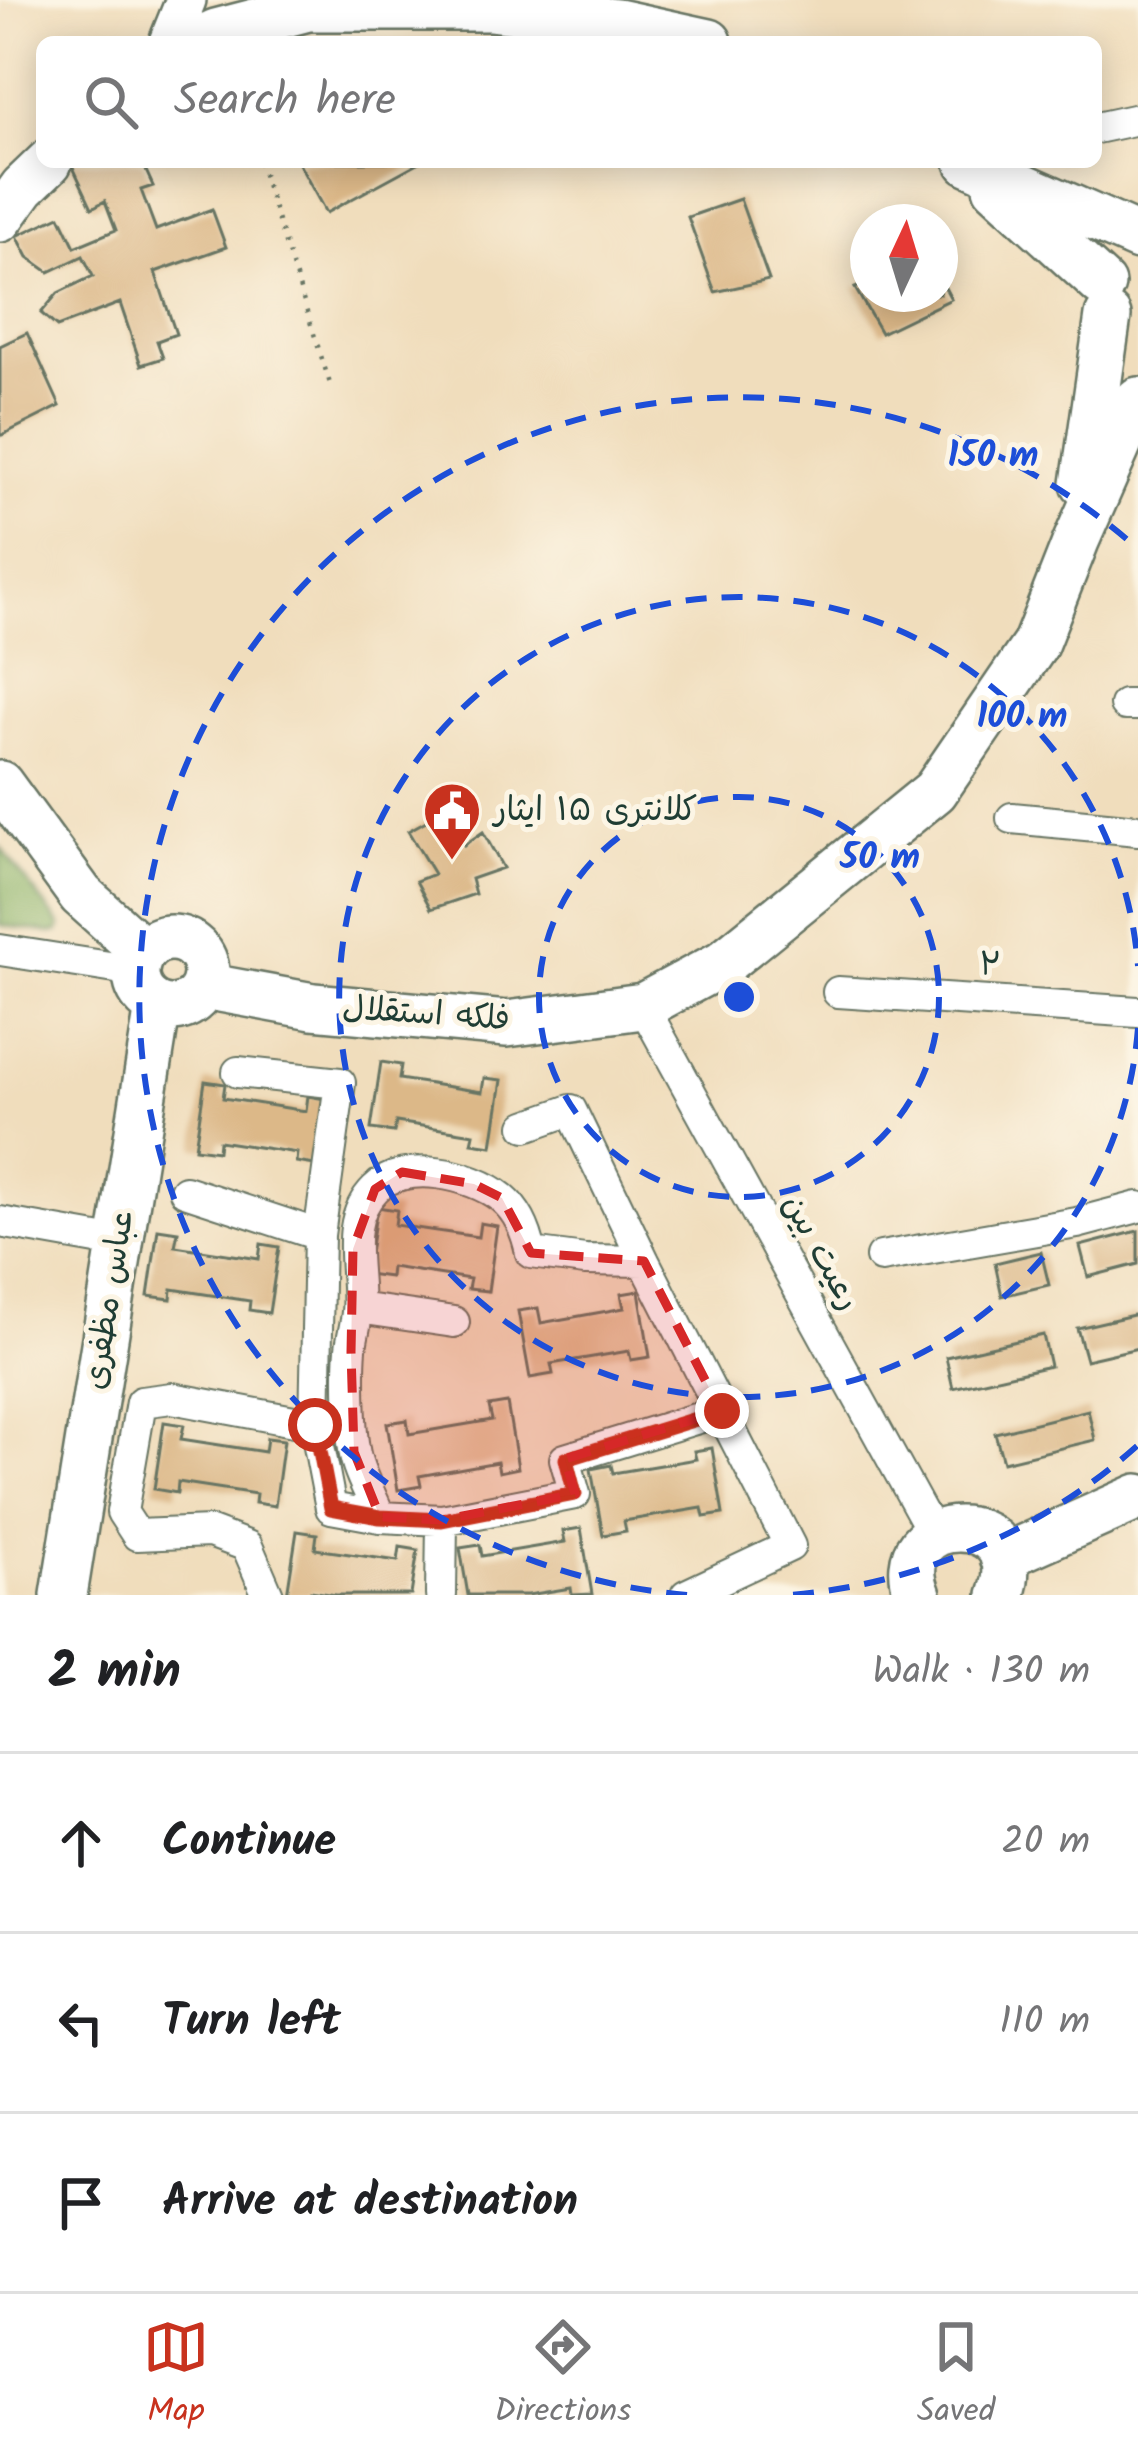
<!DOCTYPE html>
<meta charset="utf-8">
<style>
:root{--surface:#fff;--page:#f2f2f2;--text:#202124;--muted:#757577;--line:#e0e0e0;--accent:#c8321e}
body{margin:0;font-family:Kalam,"Playpen Sans Arabic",sans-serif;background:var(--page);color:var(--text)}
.compass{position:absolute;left:850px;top:204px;width:108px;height:108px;border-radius:50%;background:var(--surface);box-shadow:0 6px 30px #0003;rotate:4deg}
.stop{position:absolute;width:36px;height:36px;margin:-27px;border:9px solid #c8321e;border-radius:50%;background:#fff}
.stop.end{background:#c8321e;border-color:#fff;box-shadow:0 3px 12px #0008}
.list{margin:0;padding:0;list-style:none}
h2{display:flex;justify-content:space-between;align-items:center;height:156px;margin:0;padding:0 48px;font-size:51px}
h2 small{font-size:39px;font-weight:400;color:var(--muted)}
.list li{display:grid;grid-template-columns:78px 1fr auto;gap:36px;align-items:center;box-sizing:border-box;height:180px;padding:0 48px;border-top:3px solid var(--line)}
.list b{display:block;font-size:45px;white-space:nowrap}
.list em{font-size:39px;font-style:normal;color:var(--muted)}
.icon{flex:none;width:66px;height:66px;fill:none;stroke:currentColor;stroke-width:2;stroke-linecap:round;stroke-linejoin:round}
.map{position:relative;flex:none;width:1138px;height:1595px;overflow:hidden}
.search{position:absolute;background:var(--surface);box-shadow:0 6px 30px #0003;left:36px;right:36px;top:36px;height:132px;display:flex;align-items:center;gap:30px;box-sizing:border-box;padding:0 42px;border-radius:18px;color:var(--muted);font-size:45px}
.sheet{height:696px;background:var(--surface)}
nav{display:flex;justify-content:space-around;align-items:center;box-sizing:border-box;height:168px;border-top:3px solid var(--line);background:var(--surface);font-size:33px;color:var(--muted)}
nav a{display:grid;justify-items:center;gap:6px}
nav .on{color:var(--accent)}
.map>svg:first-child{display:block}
.forest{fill:#8db267;stroke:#56784e;stroke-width:3}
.building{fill:#dcb888}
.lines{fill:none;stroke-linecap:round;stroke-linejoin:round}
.minor-casing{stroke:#687564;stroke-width:34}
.tertiary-casing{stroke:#687564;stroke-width:44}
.secondary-casing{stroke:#687564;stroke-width:50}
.path{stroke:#687564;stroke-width:4.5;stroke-dasharray:3 9;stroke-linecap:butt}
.minor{stroke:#fff;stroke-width:30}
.tertiary{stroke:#fff;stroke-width:39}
.secondary{stroke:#fff;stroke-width:45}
.route{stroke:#c8321e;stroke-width:15}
.marked{fill:#d62828;fill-opacity:0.2;stroke:#d62828;stroke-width:9;stroke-dasharray:24 15;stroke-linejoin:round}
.ring{fill:none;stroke:#1d4ed8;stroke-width:6;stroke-dasharray:21 15}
.labels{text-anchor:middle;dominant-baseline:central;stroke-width:10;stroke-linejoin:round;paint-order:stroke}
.poi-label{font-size:33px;fill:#1f3d34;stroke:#fcf5e5;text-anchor:start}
.street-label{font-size:33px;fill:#1f3d34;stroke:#fcf5e5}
.centre{fill:#1d4ed8;stroke:#fcf5e5;stroke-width:6}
.ring-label{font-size:36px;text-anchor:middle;font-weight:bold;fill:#1d4ed8;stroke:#fcf5e5;stroke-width:10;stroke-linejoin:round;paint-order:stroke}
</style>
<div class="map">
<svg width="1138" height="1595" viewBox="0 0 1138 1595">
<rect width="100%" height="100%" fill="#fcf5e5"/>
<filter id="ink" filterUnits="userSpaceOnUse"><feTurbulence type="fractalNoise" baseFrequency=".00833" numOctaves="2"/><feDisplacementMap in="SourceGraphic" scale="24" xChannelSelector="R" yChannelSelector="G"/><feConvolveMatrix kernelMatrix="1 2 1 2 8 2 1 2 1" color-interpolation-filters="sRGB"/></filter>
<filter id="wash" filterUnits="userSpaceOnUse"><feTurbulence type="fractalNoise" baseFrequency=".004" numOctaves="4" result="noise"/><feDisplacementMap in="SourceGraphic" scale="48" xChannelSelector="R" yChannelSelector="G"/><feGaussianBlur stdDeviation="2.7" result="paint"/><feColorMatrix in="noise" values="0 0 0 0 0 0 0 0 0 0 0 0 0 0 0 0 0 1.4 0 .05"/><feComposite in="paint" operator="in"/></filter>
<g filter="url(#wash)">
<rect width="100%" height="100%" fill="#f0ddbc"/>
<path class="forest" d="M0,847L61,926L59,931L52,933L0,925Z"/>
<g id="blocks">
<path class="building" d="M74,162H142L153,186L141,190L156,230L212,209L226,247L155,272L176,334L157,341L163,358L141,365L120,303L57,327L41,313L58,293L93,276L83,256L49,272L28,257L17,236L60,216L75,247L116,230L105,201L92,208L71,163Z
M298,162H420L326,213Z
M740,199L769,280L715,292L688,217Z
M940,278L951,299L881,333L855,288L868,283V294H940Z
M27,333L60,406L0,436V346Z
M446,810L464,845L483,832L503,868L471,879L475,894L431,909L416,881L434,874L408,831Z
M381,1062L401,1065L399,1079L482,1092L484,1078L502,1080L492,1146L472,1143L474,1134L396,1122L394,1132L371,1129Z
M205,1081L225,1084L223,1098L306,1111L308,1096L325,1099L315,1165L296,1162L297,1153L219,1141L218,1151L195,1148Z
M377,1207L397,1210L395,1225L478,1237L480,1223L497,1226L488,1291L468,1289L470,1279L391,1267L390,1277L367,1274Z
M158,1229L178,1232L175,1246L259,1259L261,1244L279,1247L269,1313L249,1310L250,1301L172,1289L171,1299L148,1296Z
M1138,1231V1264L1088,1277L1080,1246Z
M1041,1252L1049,1285L1002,1296L995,1263Z
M639,1291L650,1357L631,1360L629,1351L551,1364L553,1374L530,1378L518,1311L538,1308L541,1323L624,1308L621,1294Z
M1138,1314V1348L1086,1360L1077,1328Z
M1043,1335L1050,1366L953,1388L946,1357Z
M507,1403L518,1468L499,1472L497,1462L419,1476L421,1486L398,1490L387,1423L407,1420L409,1434L492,1420L489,1406Z
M1088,1410L1095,1440L1003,1462L995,1433Z
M164,1422L184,1425L181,1439L265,1452L267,1438L284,1440L275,1506L255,1503L256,1494L178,1482L177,1493L154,1489Z
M712,1448L723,1514L704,1517L702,1508L624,1521L626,1531L603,1535L591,1469L611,1465L613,1473L696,1459L694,1451Z
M581,1528L592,1594L572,1595L571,1588L528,1595H468L460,1548L480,1545L482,1556L565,1542L563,1531Z
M297,1531L317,1534L315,1549L398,1561L400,1547L418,1550L411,1595H336L311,1591V1595H287Z"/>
</g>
</g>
<g filter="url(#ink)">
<use href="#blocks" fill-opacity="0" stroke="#687564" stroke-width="3"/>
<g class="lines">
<defs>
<path id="minor" d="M1096,128L1138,119
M1125,705H1138
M1012,818L1138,830
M0,950L135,971
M838,992L1138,1012
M643,1006L934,1535
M238,1072L340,1083L319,1235
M526,1126L571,1110L644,1261L790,1546L686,1595
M185,1191L319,1235L315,1425
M0,1222L119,1243
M881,1257L1077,1223L1138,1207
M644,1261L585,1260L531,1253C527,1233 519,1212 502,1198C472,1174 404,1159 375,1189C341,1223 361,1272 357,1312C356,1325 352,1337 351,1349C349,1372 350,1426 354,1449C357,1472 372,1496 380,1517L442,1520L575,1494L565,1459L721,1411
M358,1308L454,1322
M268,1595L247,1546L210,1532L137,1535L122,1512L141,1402L172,1398L315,1425L331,1508L380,1517
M441,1595L442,1520"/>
<path id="tertiary" d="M169,42L186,0"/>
<path id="secondary" d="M195,42L216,32L308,8H489L617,22L709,42
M968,162L1138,237
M996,187L1102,284
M0,219L23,187L49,162
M1084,484L1108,316
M0,784L81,895L143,951
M136 973a35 35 0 1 1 70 0a35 35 0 1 1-70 0Z
M204,986L313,1006L507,1024L643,1006L723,963L935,791L1035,645L1076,541L1138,400
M1003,1557L1138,1497
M64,1595L158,1006
M918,1595C883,1508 1034,1506 1001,1595"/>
</defs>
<use href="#minor" class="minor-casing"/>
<use href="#tertiary" class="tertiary-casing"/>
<use href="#secondary" class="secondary-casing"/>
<path class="path" d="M259,162L332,390"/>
<use href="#minor" class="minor"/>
<use href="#tertiary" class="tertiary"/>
<use href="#secondary" class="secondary"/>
</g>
</g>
<g class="lines" filter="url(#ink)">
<path class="route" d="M315,1425L331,1508L380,1517L442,1520L575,1494L566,1459L722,1411"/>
</g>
<path class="marked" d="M402,1172L474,1184L502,1198L531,1253L644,1261L721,1411L565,1459L575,1494L442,1520L380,1517L354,1452L351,1352L353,1249L375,1189Z"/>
<g class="ring">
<circle cx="739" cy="997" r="200"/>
<path d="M1138 1028A400 400 0 1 1 1138 966"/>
<path d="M1137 1446A600 600 0 0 1 791 1595M687 1595A600 600 0 1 1 1137 548"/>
</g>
<defs>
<symbol id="civic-pin" viewBox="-11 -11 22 30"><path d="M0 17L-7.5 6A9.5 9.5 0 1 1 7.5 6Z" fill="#c8321e" stroke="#fcf5e5"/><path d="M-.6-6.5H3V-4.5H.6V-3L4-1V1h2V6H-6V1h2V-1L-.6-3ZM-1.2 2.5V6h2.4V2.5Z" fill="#fff"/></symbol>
</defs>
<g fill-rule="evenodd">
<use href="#civic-pin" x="419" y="778" width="66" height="90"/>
</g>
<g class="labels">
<g class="poi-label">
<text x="494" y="811">کلانتری ۱۵ ایثار</text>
</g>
<g class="street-label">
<text transform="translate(990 966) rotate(4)">۲</text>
<text transform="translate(426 1015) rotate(4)">فلکه استقلال</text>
<text transform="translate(820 1253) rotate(61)">رعیت بین</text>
<text transform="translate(110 1300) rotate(-81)">عباس مظفری</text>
</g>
</g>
<circle cx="739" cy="997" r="18" class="centre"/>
<g class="ring-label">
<text x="993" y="466">150 m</text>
<text x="1022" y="727">100 m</text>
<text x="880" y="868">50 m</text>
</g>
</svg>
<svg class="compass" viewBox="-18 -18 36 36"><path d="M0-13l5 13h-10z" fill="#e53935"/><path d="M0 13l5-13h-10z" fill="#757577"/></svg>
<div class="stop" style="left:315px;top:1425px"></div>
<div class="stop end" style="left:722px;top:1411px"></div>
<div class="search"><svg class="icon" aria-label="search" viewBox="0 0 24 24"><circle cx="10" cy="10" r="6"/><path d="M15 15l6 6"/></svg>Search here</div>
</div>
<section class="sheet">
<h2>2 min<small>Walk · 130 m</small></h2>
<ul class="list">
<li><svg class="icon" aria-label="ahead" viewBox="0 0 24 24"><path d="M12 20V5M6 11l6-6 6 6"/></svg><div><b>Continue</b></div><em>20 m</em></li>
<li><svg class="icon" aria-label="left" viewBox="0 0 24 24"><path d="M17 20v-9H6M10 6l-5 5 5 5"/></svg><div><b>Turn left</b></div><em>110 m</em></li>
<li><svg class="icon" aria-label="arrive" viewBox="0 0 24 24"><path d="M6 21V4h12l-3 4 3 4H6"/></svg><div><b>Arrive at destination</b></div></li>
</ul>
</section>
<nav>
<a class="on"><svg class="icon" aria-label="map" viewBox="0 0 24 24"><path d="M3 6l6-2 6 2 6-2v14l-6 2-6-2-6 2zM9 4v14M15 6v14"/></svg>Map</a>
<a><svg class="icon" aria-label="directions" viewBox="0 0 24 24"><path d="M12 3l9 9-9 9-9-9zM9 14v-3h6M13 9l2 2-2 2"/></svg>Directions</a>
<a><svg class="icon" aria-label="saved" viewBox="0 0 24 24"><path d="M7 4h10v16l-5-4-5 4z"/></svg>Saved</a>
</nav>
